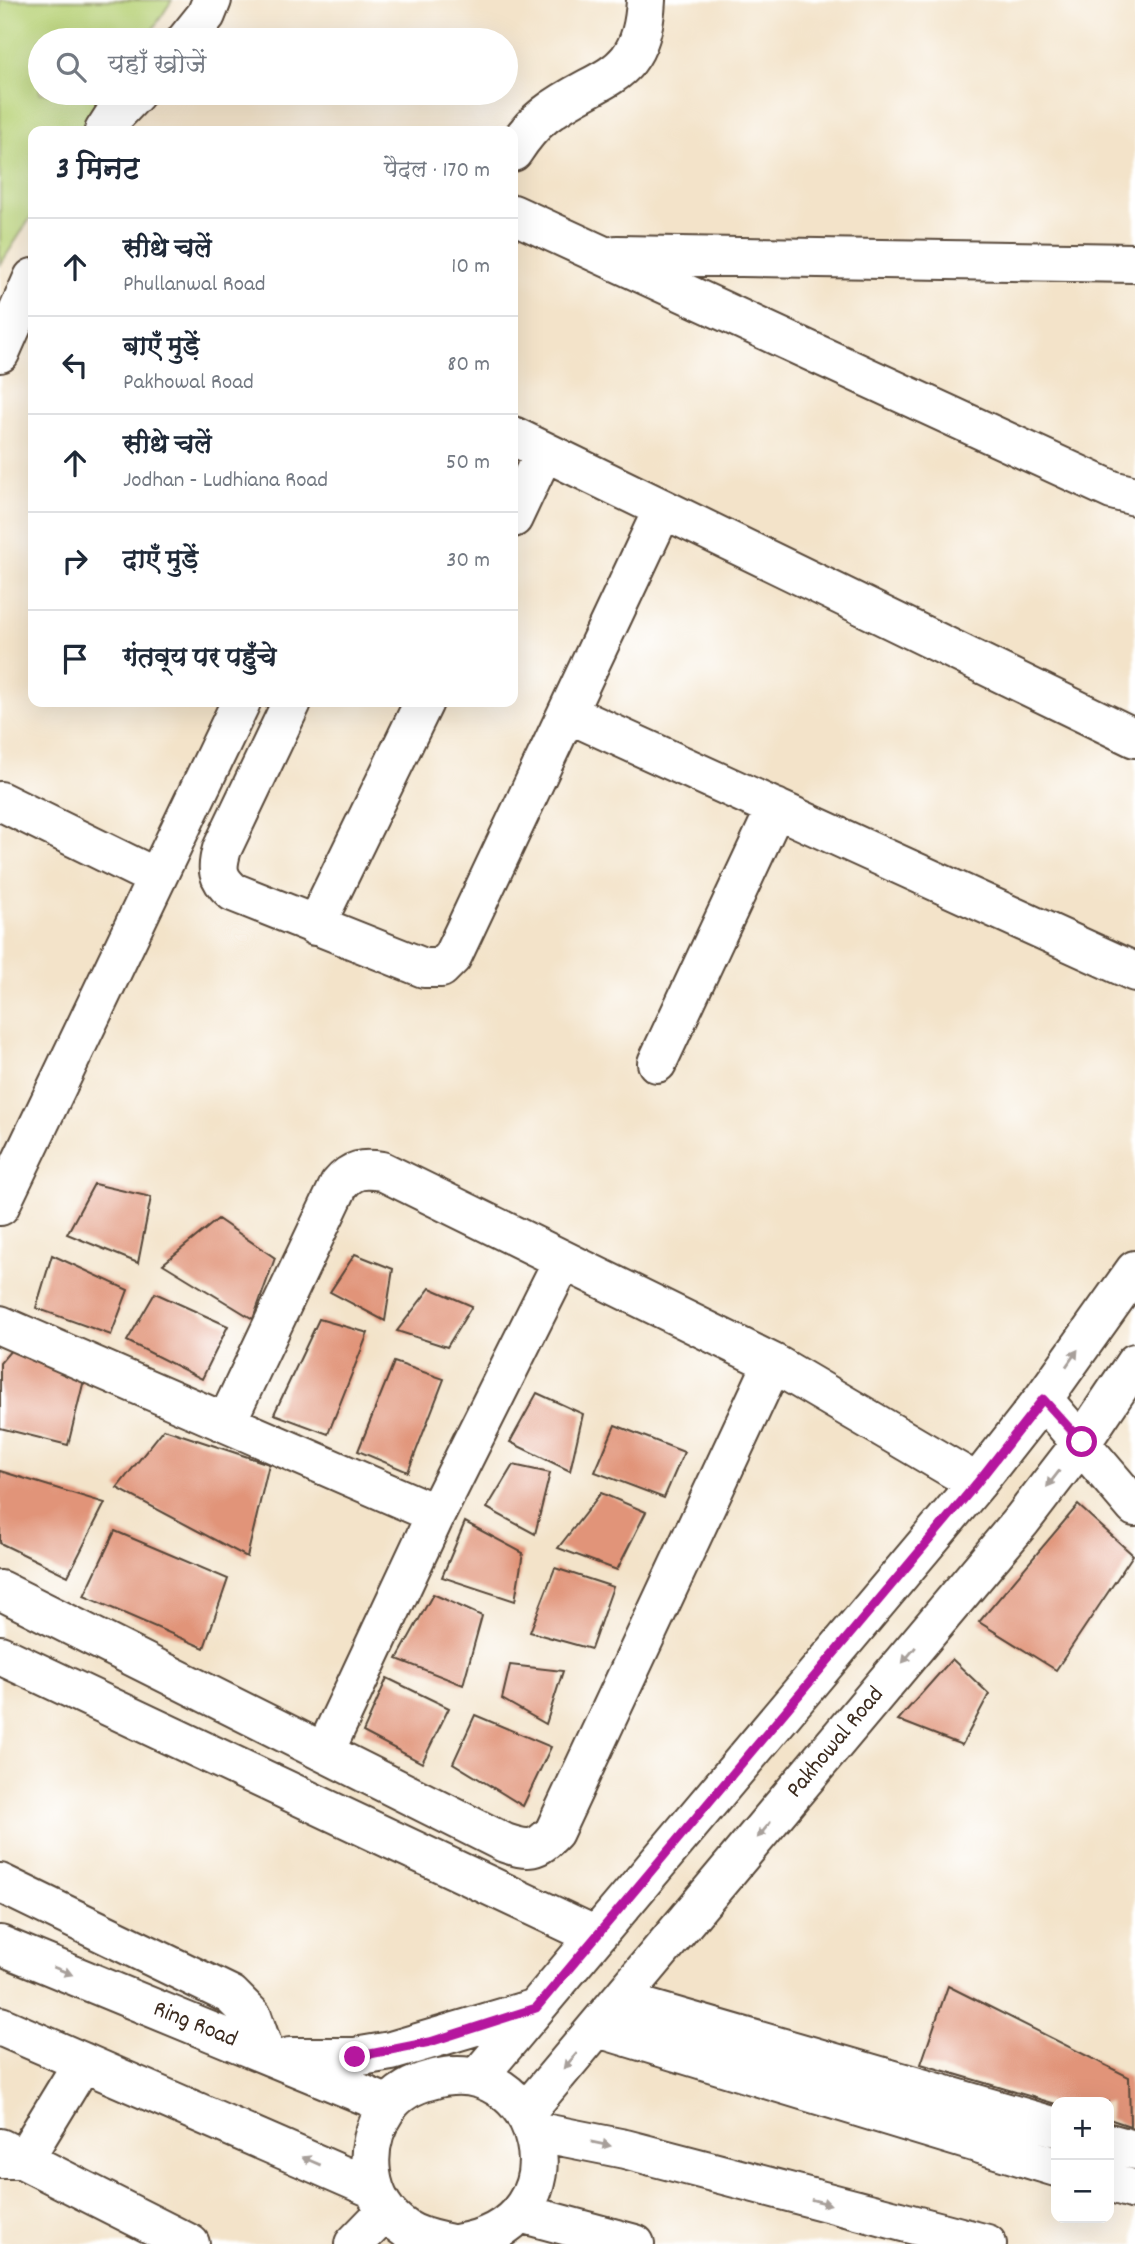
<!DOCTYPE html>
<html lang="hi">
<meta charset="utf-8">
<style>
:root{--surface:#fff;--page:#f2f2f3;--text:#1f2937;--muted:#747a83;--line:#e0e1e3}
body{margin:0;font-family:Dekko,"Playpen Sans Deva",sans-serif;background:var(--page);color:var(--text)}
.controls{position:absolute;right:21px;bottom:21px;display:grid;overflow:hidden;border-radius:14px;box-shadow:0 7px 28px #0002}
.controls button{width:63px;height:63px;display:grid;place-items:center;padding:0;border:0;border-bottom:2px solid var(--line);background:var(--surface);color:var(--text);font:35px sans-serif}
.stop{position:absolute;width:21px;height:21px;margin:-16px;border:5px solid #b5179e;border-radius:50%;background:#fff}
.stop.end{background:#b5179e;border-color:#fff;box-shadow:0 2px 7px #0008}
.list{margin:0;padding:0;list-style:none}
h2{display:flex;justify-content:space-between;align-items:center;height:91px;margin:0;padding:0 28px;font-size:30px}
h2 small{font-size:23px;font-weight:400;color:var(--muted)}
.list li{display:grid;grid-template-columns:46px 1fr auto;gap:21px;align-items:center;box-sizing:border-box;height:98px;padding:0 28px;border-top:2px solid var(--line)}
.list b{display:block;font-size:26px;white-space:nowrap}
.list p{margin:0;font-size:23px;white-space:nowrap;color:var(--muted)}
.list em{font-size:23px;font-style:normal;color:var(--muted)}
.icon{flex:none;width:38px;height:38px;fill:none;stroke:currentColor;stroke-width:2;stroke-linecap:round;stroke-linejoin:round}
.map{position:relative;flex:none;width:1135px;height:2244px;overflow:hidden}
.search{position:absolute;background:var(--surface);box-shadow:0 7px 28px #0002;left:28px;top:28px;width:490px;height:77px;display:flex;align-items:center;gap:18px;box-sizing:border-box;padding:0 24px;border-radius:38px;color:var(--muted);font-size:26px}
.panel{position:absolute;background:var(--surface);box-shadow:0 7px 28px #0002;left:28px;top:126px;width:490px;height:581px;border-radius:14px}
.map>svg:first-child{display:block}
.green{fill:#b8d277;stroke:#7a7e4a;stroke-width:2}
.building{fill:#e19479}
.lines{fill:none;stroke-linecap:round;stroke-linejoin:round}
.minor-casing{stroke:#574638;stroke-width:42}
.minor{stroke:#fff;stroke-width:38}
.oneway{fill:#a79f9a}
.route{stroke:#b5179e;stroke-width:9}
.labels{text-anchor:middle;dominant-baseline:central;stroke-width:7;stroke-linejoin:round;paint-order:stroke}
.street-label{font-size:24px;fill:#3b2a1e;stroke:#fff}
</style>
<div class="map">
<svg width="1135" height="2244" viewBox="0 0 1135 2244">
<rect width="100%" height="100%" fill="#fff"/>
<filter id="ink" filterUnits="userSpaceOnUse"><feTurbulence type="fractalNoise" baseFrequency=".0143" numOctaves="2"/><feDisplacementMap in="SourceGraphic" scale="14" xChannelSelector="R" yChannelSelector="G"/><feConvolveMatrix kernelMatrix="1 2 1 2 8 2 1 2 1" color-interpolation-filters="sRGB"/></filter>
<filter id="wash" filterUnits="userSpaceOnUse"><feTurbulence type="fractalNoise" baseFrequency=".00686" numOctaves="4" result="noise"/><feDisplacementMap in="SourceGraphic" scale="28" xChannelSelector="R" yChannelSelector="G"/><feGaussianBlur stdDeviation="1.57" result="paint"/><feColorMatrix in="noise" values="0 0 0 0 0 0 0 0 0 0 0 0 0 0 0 0 0 1.4 0 .05"/><feComposite in="paint" operator="in"/></filter>
<g filter="url(#wash)">
<rect width="100%" height="100%" fill="#f3e3c9"/>
<path class="green" d="M0,0H172L146,40H40V93H112L87,131H33V214L0,265Z"/>
<g id="blocks">
<path class="building" d="M94,1184L151,1197L138,1263L67,1234Z
M218,1219L275,1258L253,1319L163,1264Z
M355,1254L393,1269L385,1321L330,1292Z
M52,1255L128,1290L111,1335L36,1308Z
M430,1288L472,1306L447,1347L397,1331Z
M155,1293L228,1326L202,1379L127,1341Z
M319,1319L368,1333L328,1434L274,1414Z
M17,1343L84,1380L68,1445L0,1428V1363Z
M394,1362L444,1379L408,1472L358,1451Z
M537,1393L583,1414L570,1471L510,1442Z
M615,1425L684,1452L664,1498L595,1472Z
M164,1429L269,1464L247,1557L117,1488Z
M513,1465L550,1473L535,1534L487,1508Z
M0,1471L105,1503L68,1576L0,1543Z
M601,1493L646,1512L617,1570L558,1548Z
M1078,1505L1133,1555L1056,1670L979,1622Z
M465,1522L523,1553L515,1601L442,1577Z
M115,1531L228,1579L204,1648L84,1596Z
M555,1568L613,1587L591,1649L530,1632Z
M433,1594L482,1616L463,1685L397,1659Z
M952,1659L989,1694L962,1745L898,1720Z
M510,1665L563,1671L546,1724L502,1699Z
M387,1678L449,1708L422,1763L363,1732Z
M475,1715L551,1747L523,1806L453,1763Z
M948,1986L1129,2077L1130,2126L1109,2119V2102L1056,2104L921,2064Z"/>
</g>
</g>
<g filter="url(#ink)">
<use href="#blocks" fill-opacity="0" stroke="#574638" stroke-width="2"/>
<g class="lines">
<defs>
<path id="minor" d="M186,40L206,15L212,0
M104,131L113,117L136,93
M513,152C522,138 532,125 545,115C599,73 642,83 646,0
M513,214L1112,490L1135,496
M617,255L1135,263
M0,353L33,278
M513,436L1135,738
M662,511L567,713L1135,972
M513,518L544,452
M292,702L222,849C216,869 217,878 233,892L424,968H441L452,957L567,713
M0,801L157,878
M315,926L424,702
M657,1063L776,808
M0,1206L241,702
M0,1325L436,1514
M1043,1399L1135,1507
M226,1423L339,1185C352,1169 363,1168 382,1171L773,1363L977,1483
M0,1590L505,1843C529,1851 536,1851 554,1832L773,1363
M0,1655L596,1936
M325,1751L436,1514L562,1262
M0,1883L231,1995L252,2016L265,2053
M0,1945L389,2105
M621,2001L1056,2127
M0,2026L374,2189
M598,2028L1056,2167
M290,2057H355L391,2051L536,2008
M477,2078L977,1483L1043,1399L1135,1270
M525,2113L1022,1520L1082,1442L1135,1363
M534,2131L625,2149L987,2244
M1109,2143L1135,2150
M0,2148L190,2244
M0,2159H24L83,2062
M1109,2182L1135,2190
M520,2213L635,2244
M354,2244L386,2211
M451,2244C435,2240 419,2238 406,2229C364,2202 361,2146 387,2108C397,2093 415,2084 431,2080C542,2047 591,2224 456,2244"/>
</defs>
<use href="#minor" class="minor-casing"/>
<use href="#minor" class="minor"/>
</g>
<defs><path id="oneway-solid" d="M-6-.8H1V-3.2L6.5 0L1 3.2V.8H-6Z" transform="scale(1.75)"/></defs>
<g class="oneway">
<use href="#oneway-solid" transform="translate(1072 1358) rotate(-55)"/>
<use href="#oneway-solid" transform="translate(1053 1479) rotate(128)"/>
<use href="#oneway-solid" transform="translate(909 1655) rotate(130)"/>
<use href="#oneway-solid" transform="translate(764 1830) rotate(130)"/>
<use href="#oneway-solid" transform="translate(63 1971) rotate(22)"/>
<use href="#oneway-solid" transform="translate(570 2061) rotate(131)"/>
<use href="#oneway-solid" transform="translate(601 2144) rotate(11)"/>
<use href="#oneway-solid" transform="translate(311 2161) rotate(-157)"/>
<use href="#oneway-solid" transform="translate(821 2202) rotate(15)"/>
</g>
</g>
<g class="lines" filter="url(#ink)">
<path class="route" d="M355,2057L430,2042L536,2008L977,1483L1043,1399L1082,1442"/>
</g>
<g class="labels">
<g class="street-label">
<text transform="translate(836 1743) rotate(-50)">Pakhowal Road</text>
<text transform="translate(195 2025) rotate(22)">Ring Road</text>
</g>
</g>
</svg>
<div class="controls">
<button>+</button>
<button>−</button>
</div>
<div class="stop" style="left:1082px;top:1442px"></div>
<div class="stop end" style="left:355px;top:2057px"></div>
<div class="search"><svg class="icon" aria-label="search" viewBox="0 0 24 24"><circle cx="10" cy="10" r="6"/><path d="M15 15l6 6"/></svg>यहाँ खोजें</div>
<section class="panel">
<h2>3 मिनट<small>पैदल · 170 m</small></h2>
<ul class="list">
<li><svg class="icon" aria-label="ahead" viewBox="0 0 24 24"><path d="M12 20V5M6 11l6-6 6 6"/></svg><div><b>सीधे चलें</b><p>Phullanwal Road</p></div><em>10 m</em></li>
<li><svg class="icon" aria-label="left" viewBox="0 0 24 24"><path d="M17 20v-9H6M10 6l-5 5 5 5"/></svg><div><b>बाएँ मुड़ें</b><p>Pakhowal Road</p></div><em>80 m</em></li>
<li><svg class="icon" aria-label="ahead" viewBox="0 0 24 24"><path d="M12 20V5M6 11l6-6 6 6"/></svg><div><b>सीधे चलें</b><p>Jodhan - Ludhiana Road</p></div><em>50 m</em></li>
<li><svg class="icon" aria-label="right" viewBox="0 0 24 24"><path d="M7 20v-9h11M14 6l5 5-5 5"/></svg><div><b>दाएँ मुड़ें</b></div><em>30 m</em></li>
<li><svg class="icon" aria-label="arrive" viewBox="0 0 24 24"><path d="M6 21V4h12l-3 4 3 4H6"/></svg><div><b>गंतव्य पर पहुँचे</b></div></li>
</ul>
</section>
</div>
